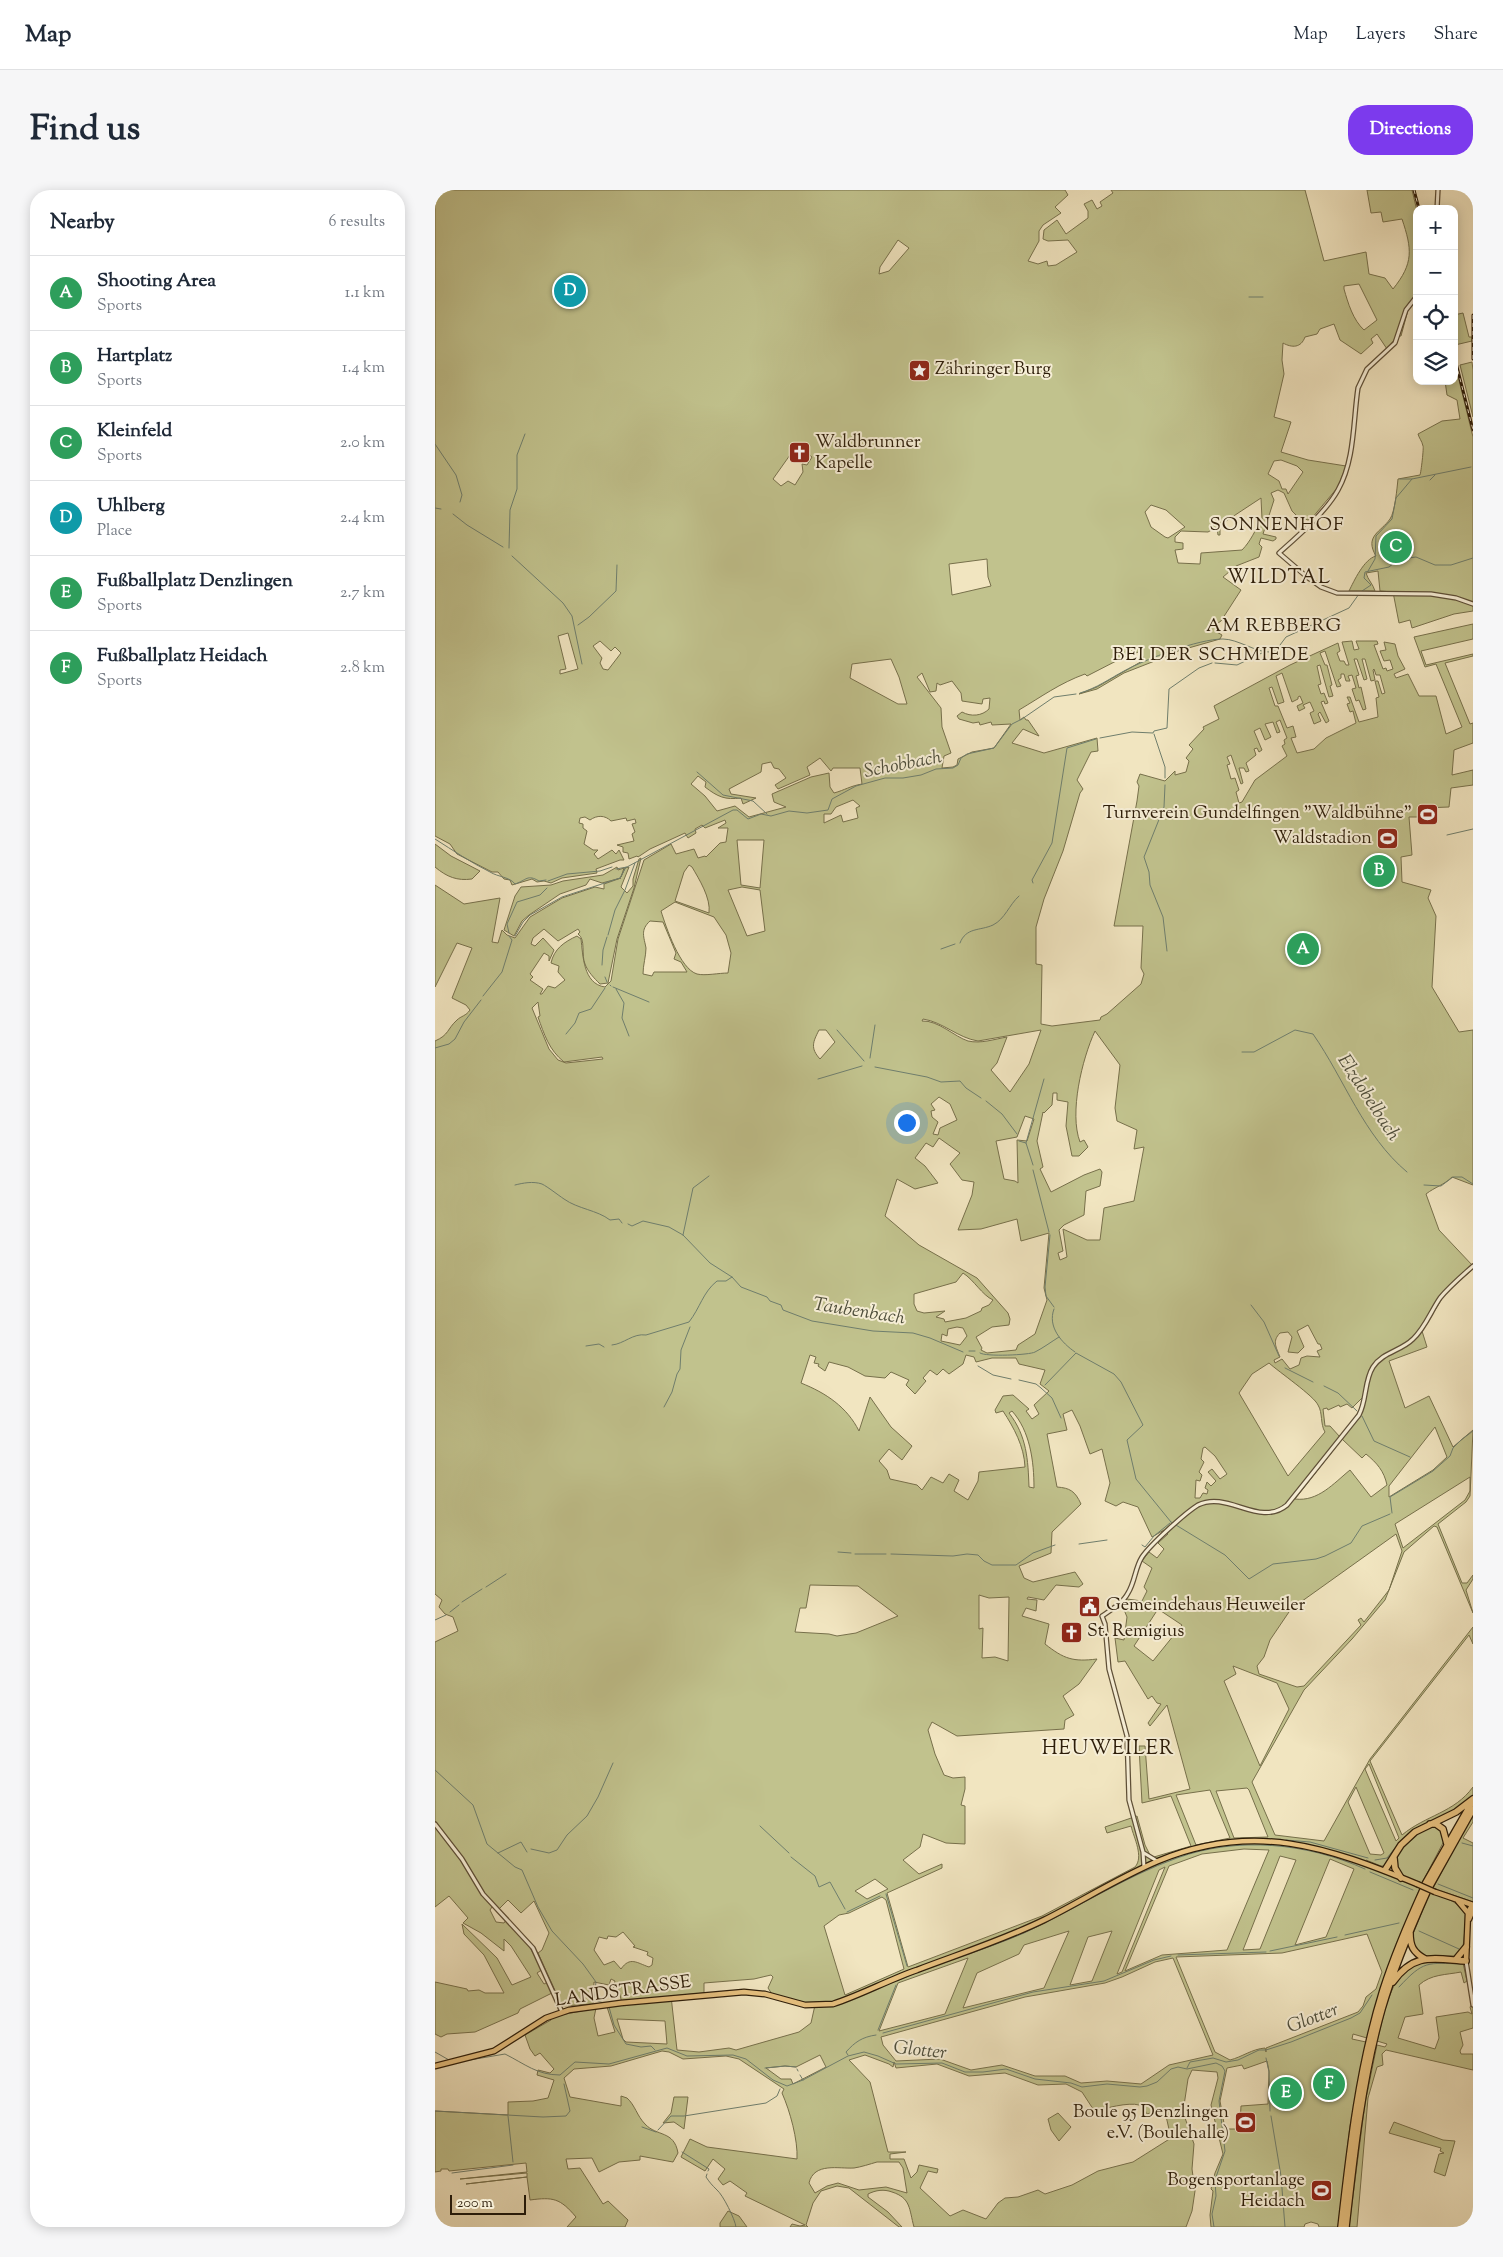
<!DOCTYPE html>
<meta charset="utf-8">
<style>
:root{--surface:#fff;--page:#f6f6f7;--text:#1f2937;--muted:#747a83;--line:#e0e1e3;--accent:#7c3aed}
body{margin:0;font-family:"Sorts Mill Goudy",serif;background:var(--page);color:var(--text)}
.controls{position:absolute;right:15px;top:15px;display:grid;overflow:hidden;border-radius:10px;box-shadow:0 2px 12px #0003}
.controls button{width:45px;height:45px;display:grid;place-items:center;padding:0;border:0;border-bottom:1px solid var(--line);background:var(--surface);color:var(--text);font:25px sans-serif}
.scale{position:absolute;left:15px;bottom:12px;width:76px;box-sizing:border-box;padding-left:5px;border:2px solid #2d1d09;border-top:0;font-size:14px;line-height:18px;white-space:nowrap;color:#2d1d09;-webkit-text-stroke:4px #f6eed6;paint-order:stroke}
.you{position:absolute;left:471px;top:932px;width:18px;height:18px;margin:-12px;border:4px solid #fff;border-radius:50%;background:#1a73e8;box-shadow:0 0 0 8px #1a73e833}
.badge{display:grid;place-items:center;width:32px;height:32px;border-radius:50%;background:var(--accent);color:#fff;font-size:16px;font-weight:700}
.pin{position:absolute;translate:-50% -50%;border:2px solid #fff;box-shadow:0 1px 5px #0006}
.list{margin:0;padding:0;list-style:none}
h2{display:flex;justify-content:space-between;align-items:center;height:65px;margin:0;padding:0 20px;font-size:21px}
h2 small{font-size:16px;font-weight:400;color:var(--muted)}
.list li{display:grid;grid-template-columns:32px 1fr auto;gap:15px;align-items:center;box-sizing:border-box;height:75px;padding:0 20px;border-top:1px solid var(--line)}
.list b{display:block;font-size:19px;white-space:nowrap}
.list p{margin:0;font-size:16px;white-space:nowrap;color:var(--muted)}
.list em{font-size:16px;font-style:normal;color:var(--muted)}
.icon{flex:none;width:28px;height:28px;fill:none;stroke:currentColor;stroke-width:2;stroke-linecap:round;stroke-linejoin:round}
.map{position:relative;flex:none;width:1038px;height:2037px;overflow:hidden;border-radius:20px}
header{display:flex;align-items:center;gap:30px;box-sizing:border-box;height:70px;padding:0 25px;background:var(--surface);border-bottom:1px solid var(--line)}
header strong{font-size:24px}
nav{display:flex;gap:28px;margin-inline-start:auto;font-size:18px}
.intro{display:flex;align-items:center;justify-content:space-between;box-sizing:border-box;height:120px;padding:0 30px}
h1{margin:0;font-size:35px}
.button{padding:12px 22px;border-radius:20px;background:var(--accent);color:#fff;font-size:18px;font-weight:700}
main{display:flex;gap:30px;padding:0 30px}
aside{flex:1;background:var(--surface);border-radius:20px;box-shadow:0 2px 12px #0003}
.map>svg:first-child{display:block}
.green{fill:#c1c28d;stroke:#77704b;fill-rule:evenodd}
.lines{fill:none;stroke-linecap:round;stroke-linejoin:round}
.stream{stroke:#6f7e6d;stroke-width:1}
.minor-casing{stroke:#5e4f37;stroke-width:5.5}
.major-casing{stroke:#2d1d09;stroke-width:7}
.highway-casing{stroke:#2d1d09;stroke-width:8}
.minor{stroke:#f6eed6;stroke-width:3}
.major{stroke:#e8c280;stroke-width:4.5}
.highway{stroke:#e8c280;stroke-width:5.5}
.rail-casing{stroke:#2d1d09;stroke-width:3}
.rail{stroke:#f6eed6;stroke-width:1;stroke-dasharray:4;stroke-linecap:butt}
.major-bridge-casing{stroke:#2d1d09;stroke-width:7;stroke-linecap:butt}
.major-bridge{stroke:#e8c280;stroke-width:4.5}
.labels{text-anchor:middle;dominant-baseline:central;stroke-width:4;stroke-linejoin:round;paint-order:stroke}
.poi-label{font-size:18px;fill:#2d1d09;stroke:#f6eed6;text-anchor:start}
.street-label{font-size:18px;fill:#2d1d09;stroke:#f6eed6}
.neighbourhood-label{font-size:19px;letter-spacing:1px;fill:#2d1d09;stroke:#f6eed6}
.water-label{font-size:19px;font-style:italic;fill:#4e4e3b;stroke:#f6eed6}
.quarter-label{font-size:20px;letter-spacing:1px;fill:#2d1d09;stroke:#f6eed6}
</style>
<header>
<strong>Map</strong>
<nav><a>Map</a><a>Layers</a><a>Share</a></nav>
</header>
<div class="intro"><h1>Find us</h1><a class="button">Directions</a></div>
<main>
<aside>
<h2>Nearby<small>6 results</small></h2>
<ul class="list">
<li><span class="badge" style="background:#2e9e5b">A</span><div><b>Shooting Area</b><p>Sports</p></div><em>1.1 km</em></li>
<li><span class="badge" style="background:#2e9e5b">B</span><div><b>Hartplatz</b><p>Sports</p></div><em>1.4 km</em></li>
<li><span class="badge" style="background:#2e9e5b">C</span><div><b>Kleinfeld</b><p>Sports</p></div><em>2.0 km</em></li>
<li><span class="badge" style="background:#0f9aa8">D</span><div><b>Uhlberg</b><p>Place</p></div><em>2.4 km</em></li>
<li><span class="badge" style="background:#2e9e5b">E</span><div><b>Fußballplatz Denzlingen</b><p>Sports</p></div><em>2.7 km</em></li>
<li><span class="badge" style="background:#2e9e5b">F</span><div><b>Fußballplatz Heidach</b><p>Sports</p></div><em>2.8 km</em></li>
</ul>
</aside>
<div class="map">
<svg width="1038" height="2037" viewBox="0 0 1038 2037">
<rect width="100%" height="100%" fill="#f1e5c0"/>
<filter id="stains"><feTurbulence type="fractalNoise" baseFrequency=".004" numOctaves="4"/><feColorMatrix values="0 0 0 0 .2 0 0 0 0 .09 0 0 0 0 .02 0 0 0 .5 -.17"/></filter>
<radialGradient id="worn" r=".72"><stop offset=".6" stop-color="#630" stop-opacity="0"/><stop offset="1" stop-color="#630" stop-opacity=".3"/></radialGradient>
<path class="green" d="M0,0H630L633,5L620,17L626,23L608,35L604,41V51L593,71L603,74L612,71L613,76L621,75L642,62L633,50L613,51L608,49L609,40L622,30L631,44L653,28V21L649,14L657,10L662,19L667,16L665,12L678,3L676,0H870L889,71L931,62L934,84L950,88L958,99C979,73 977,59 967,29L948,32L946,22L936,23L932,0H977L982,21V108L973,120L966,146H962L952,159L942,144L936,149L938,153L926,164L905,150L899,134L885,139L882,144L870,147C866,158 857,158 848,153L847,170L849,184L839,227L856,232L846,262L873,270L911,276L903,297L877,328L873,330L868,328L866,330L857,321L849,303L843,300L836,303L839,310L828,344L841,347V349L838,351L826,348L824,354L827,357L824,367L801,376L788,387L806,400L786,431L780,435L782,438L780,441L787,445L785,449L736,463L735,465L689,483L662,499L644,504L662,497L709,470L706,461L687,468L652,486L650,484C625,493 606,507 584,520L585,530L589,527L591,530H593L604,546L588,539L577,553L609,563L662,548L663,561L656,562L642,590L648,599L645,603L628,661L609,709L601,737V774L607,775L606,834L617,836L665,830L666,827L672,824L706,794L709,784L706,778L708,736H679L702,611L704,596L702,592L705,584L730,591L740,581V585L751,582L754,571L751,568L758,559L754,555L769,539L768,537L784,529L779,516L855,475L903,453L905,461L902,463L905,471H909L911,475H914L907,452L917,451L919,460L924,459L921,451H942L943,454L939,455L948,479L951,478L952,481L958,479L955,470L949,471L945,461L951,460L949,452L960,454L963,466L970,479L959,484L961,488L973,484L984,506H1001L1011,544L1027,537L1001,474L990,477L979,447L1038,434V449L986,461L991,475L1038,464V466L1010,473L1035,534L1038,533V553L1019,560L1017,585L1038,580V595L1016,598L1014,617L988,618V627H974L977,665L966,667L967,692L996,700L993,708L1001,726L997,797L1024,842L1038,840V995L1017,987C1009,995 1000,997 991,1004L1004,1040L1038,1076V1079L1010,1104L987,1141L992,1157L954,1171L970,1218L994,1206L1018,1257L1038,1240L1035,1306L1031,1312L1003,1334L1027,1393H1032L1038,1385V1389L1031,1400L1038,1423L1002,1337L999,1336L969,1362L950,1410L917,1449L869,1500L817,1592L840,1645L889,1651L935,1569L1038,1437V1454L1034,1445L935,1571L967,1645C991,1625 1019,1623 1038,1597V1605L1029,1615L984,1637L950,1676H946L931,1670L929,1675L985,1698L949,1788L932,1848L918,1844L917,1849L931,1852L915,1936L903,2037H884L883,2034L876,2032L870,2034L869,2037H776L775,2025L778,2001L776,1999L780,1983L788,1964L776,1915L783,1888L782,1882L757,1880L753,1889L748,1922L759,1954L757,1979L760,2001L757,2021L751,2037H479C474,2019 476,2008 457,2002C449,1999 441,2000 433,2004V2007L453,2022L467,2037H464L414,1998L402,1996L386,2001L378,2013L371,2035L373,2037H355L357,2034L365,2036L370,2035L310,2006L312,2003L295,1991L288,1995L283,1989L290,1979L278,1969L270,1981L246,1967L255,1949L272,1957L362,1969C363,1950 355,1921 347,1903L349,1899L304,1869L291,1866L248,1869L234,1862L227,1861L176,1876L139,1879L129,1888L135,1907L186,1916V1906L192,1908C200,1915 202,1926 210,1934C222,1947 239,1940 243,1963L238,1972L205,1966V1970L184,1972L164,1982L157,1968L131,1969L133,1979L145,1978L168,2014L173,2011L193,2030L190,2037H132L141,2027C125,2008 118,2007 95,2010L92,1987L31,1994L92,1987V1983L25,1989L92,1982L91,1973L14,1981L13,1979H6V1981L0,1982V1921L73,1925V1912L98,1911L113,1908L119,1890L102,1885L103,1880L115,1883L119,1879L105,1863L100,1866L95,1859L90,1845L116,1830V1827L161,1818L159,1828L163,1846L180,1842L172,1817L187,1814L184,1800L178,1797L180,1791L176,1789L174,1795L159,1792L158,1814L127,1816L103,1763L107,1760L114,1743L99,1711L86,1723L73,1710L62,1721L57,1717L55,1720L61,1732L69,1733L71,1730L92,1753L108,1779L102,1783L109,1794L113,1792L117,1803L85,1819L83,1823L40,1842L12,1844L6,1847L0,1844V1792L32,1799L33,1801L44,1800L50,1803H69L49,1765L29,1744L27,1734L62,1768L77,1795L96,1787L76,1756L69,1749V1761L46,1743L28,1733L33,1728L14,1706L0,1717V1452L23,1441L18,1427L10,1424L4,1417L7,1410L0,1404V851C14,845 12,839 22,830C26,826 31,826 35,820L31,815L17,808L37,758L22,753L0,797V695L29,714L65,708L57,752L63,753L67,740L72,745L80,748L95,727L127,708L160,697L169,699V694L186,688L167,693L155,689L151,695L125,704L94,725L87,731L79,746L69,740L80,706L86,697L116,695L128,691L168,685L182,677L183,680L189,678L186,687L190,678L194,677L186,697L192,703L198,696V689L204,669L206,668L199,698L182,749L173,793L165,794C159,788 153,782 150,774C146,765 151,749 143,744L145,742L143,739L123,751L109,739L98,748L96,754L100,756L108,748L119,760L114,771V766L109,763L95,784L98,787L95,790L108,799L105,804H107L113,796L120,798L130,790L123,782L124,776L116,773C119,759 129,752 142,746L146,749C148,765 148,794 170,797L176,791L183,749L209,670L236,654L241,664L259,659L263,668L270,666L271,667L285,653L291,652L293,638H283L291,633L290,630L270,638L267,635L260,639L261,643L253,648L250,643L215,659L203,667L202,666L194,669L193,663L188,662V657L182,655L199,651L197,644L200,642L197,634L201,633L200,629L192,631L191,628L176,631C170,625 162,625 155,630L150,627L145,628L144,633L148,634V638L152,641L149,654L158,660H163L159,664L163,669L177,660L181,664L184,660L189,670H185L161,679L162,683L127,688L116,693L109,691L102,692L97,689L77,695L75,690L69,689L63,682H57L22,664L15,654L0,646ZM463,50L474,58L454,81L444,84L445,77ZM924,94L942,130L929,140C918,130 913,113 909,99V96ZM363,261L372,263L377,267L372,275L367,274L368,282L360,295L353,291L346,296L338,289L355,265ZM846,270L862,276L868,282L853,304L851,299H847L844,291L833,284L839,271ZM826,308L827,329C820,340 816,351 807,360L766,363L765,374L743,373L740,360L748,359V353L740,352V347L746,341L773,342L782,337L783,345H785V335ZM716,315L731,320L750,337L733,348L730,347L716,337L710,322ZM552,369L553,387L556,396L517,405L514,374ZM133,443L143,479L125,484V480L131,479L123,446ZM165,451L176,461L180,457L186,463L173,480L168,479L165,473L167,468L158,456ZM890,461L902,497L906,496L903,490L906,488V484H909L911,491H915L913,486L917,485L921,498L917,499L921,511L924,510L928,520L931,519L926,497L924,498L921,486L924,485L919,469H922L929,490L932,489L927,469H930L936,491L940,490L938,480L939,479L941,485H945L950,503L947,504L943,491H940L944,507L941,508L943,527L924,532L915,507H912L915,513L912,514L915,522L918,521L921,533L891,548L879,559L862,563L856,548L861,547L858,536L852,538L843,516H840L834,498L837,497L843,514L849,512L841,486L847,483L857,512L863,509V507L865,506L868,513L862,516L864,521L870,518L868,515L875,512L879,521L875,523L879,534L886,531L883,524L885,522L891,533L894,531L886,512L889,511L890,514L893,513L889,503L886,504L883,495L886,494L882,476L885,475L894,507L898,506L895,496L897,495L892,475H890L885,463ZM456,469L464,487L472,514H463L415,488L417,474ZM487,483L495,502L501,501L502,493L505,495L517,491L526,503L527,511L547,514L548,509L555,508L554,519C547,526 536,527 527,522L522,526L524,529L538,533L544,532L545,535L556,532L557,535L576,534L559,558L537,562L523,569L522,575L518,577L507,578L509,566L516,563L507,537L506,518L482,487ZM845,530L852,548L849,550L850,554L847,556L852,566L820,590L807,612L804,613L801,602L804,600L800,588L796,589L792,575L795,574L792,567L796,565L806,594L808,593L804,578H809L811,582L814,581L811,573L821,565L819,559L822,558L824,562L827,560L819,541L825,538L830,550L836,547L830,534L838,532L842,543L845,542L841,532ZM385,568L396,581L398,578H425L427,594C415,596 410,600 399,603L395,597L394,583L376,587L337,604L339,612L351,617L314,627L300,616L282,621L270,606L256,594L263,586L271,592L270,597C283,607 290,610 306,608L308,614L321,608L296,604L294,599L326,582L327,574L336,572L339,578L344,579L351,588L340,595L343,599L375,585L372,577ZM418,610L425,616L421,618L423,628L408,632L406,625L389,633V624H396L401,617ZM302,650H329L325,698L306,695ZM254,675L257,677C264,689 276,708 274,723L240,711L249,682ZM307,697L325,700L330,741L312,746L293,700ZM240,712L279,727L291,745L296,763L293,783C284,783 270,786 262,784C245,779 231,737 226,721ZM215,731L228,732L241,763L239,769L246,772L252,782H219L217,786L208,784C208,775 211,766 211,758C209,747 205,740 215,731ZM103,812L105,826L103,827C109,844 114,860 129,872L167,867L168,869L131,873L123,870L114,859L97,818ZM488,829C508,832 523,848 543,851L606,840L594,874L575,902L556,880L562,873L572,847C560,849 546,854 533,851C520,847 503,830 487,831ZM384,840H391L400,852L385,869C375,858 378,852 384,840ZM660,841L685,875L680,918L682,931L702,940L699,959L709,957L699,1011L669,1018L665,1050H652L628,1039L632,1067L625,1070L623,1063L628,1061L624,1040L629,1035L649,1025L651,1001L665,996L667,982L665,979L649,985L616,1002L605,979L608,977L602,951L608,922L609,923L617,915L618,903H622V910L633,912L631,936L637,966H644L653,957L649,950L645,952C634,923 647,869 660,841ZM504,907L515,914L522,930L505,938L503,945L498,944L503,932L497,927L496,921L500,920L496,914ZM590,926L599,929L592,951L582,950L583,993L580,991L569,989L561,951L582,947ZM504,948L525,963L515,974L527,990L539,992L537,1005L523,1040L546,1039L582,1029L586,1051L614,1043L609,1098L612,1110L600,1144L583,1155L581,1160L552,1163L546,1160L547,1158L541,1147L557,1137L574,1135L575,1129L573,1123L542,1088L484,1055L450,1026L462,989L480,999L503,993L490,976L480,968L491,953L498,957ZM528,1083C539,1090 547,1105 558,1110L554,1115L547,1118L546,1121L531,1128L510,1132L509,1129L501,1127L510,1121L489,1123L482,1121L479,1114V1104L521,1092ZM873,1135L883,1154H885L887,1159L882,1161L885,1167L872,1166L866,1168L864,1175L855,1179L847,1169L840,1173L839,1170L845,1167C841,1157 837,1151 845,1143L853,1142L857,1147L853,1162L863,1163L869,1157L862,1141ZM522,1137L528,1138L532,1146L525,1155L506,1151L507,1144L512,1146L513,1139ZM375,1165L381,1167L379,1173L384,1174L383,1176L390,1181L394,1172L413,1177L430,1186L450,1188L456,1182L474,1190L471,1195L480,1204L491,1191L488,1188L495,1180L502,1185L508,1179L514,1184L528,1174L531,1165L539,1167L541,1172L557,1168H581L584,1174L610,1180L605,1194L614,1201L599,1215L604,1224L597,1229L591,1221L594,1219L578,1205L568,1206L560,1220L561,1223L568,1221C579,1238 589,1256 590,1277L544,1282L543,1291L533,1310L519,1301L524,1290L514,1284L508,1293L496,1287L487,1300L482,1295L455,1289L452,1280L444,1271L454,1259L467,1270L477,1256L456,1237L435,1207L424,1241C412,1217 391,1203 366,1193ZM834,1173C844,1182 879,1206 883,1215C888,1223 885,1234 890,1242L853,1286L804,1203L817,1184ZM928,1207C925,1224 916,1234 905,1247L895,1236H890L888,1219L892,1218L893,1220L904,1215L905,1217L912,1214L917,1218ZM637,1220L645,1236L655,1264L667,1259L675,1293L670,1311L681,1316L688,1312L703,1317L717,1347L729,1340L733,1344L723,1353L729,1359L722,1368L714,1362L707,1371L717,1378L709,1397L712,1401L707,1411L692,1409L687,1415L692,1427L689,1450L680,1448L683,1472L690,1471L713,1509L717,1506L722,1513L726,1514L713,1533L715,1536L732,1515L755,1599L714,1609L710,1556H704L707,1613L736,1606L756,1656L719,1667L715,1665L710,1655L702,1626L670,1637L672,1643L696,1636C699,1648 709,1667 700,1677L607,1726L473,1777L452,1703L507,1678V1674L484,1684L468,1670L485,1657L488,1644L511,1653L530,1654V1616L526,1615L530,1599V1587L518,1588L509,1585L500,1564L493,1540L497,1532L522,1546L629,1539L630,1530L639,1525L628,1506L644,1494L662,1469C638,1472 629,1469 610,1454L614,1434L587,1426L591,1418L601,1421L602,1410L592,1409L593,1407L609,1410L621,1395L644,1397L648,1394L640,1382L598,1392L589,1388L584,1376L616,1363L617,1342L646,1314C640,1301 635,1298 622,1297L612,1244L632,1240L628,1224ZM577,1221C595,1241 599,1271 599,1298L594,1297C593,1270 592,1246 574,1223ZM1000,1237L1012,1267L998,1280L954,1307V1296ZM907,1249L927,1268L931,1264C942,1273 949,1281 952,1295L936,1307L915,1280C899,1293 883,1312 860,1309ZM770,1257L780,1266L792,1284L785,1289L777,1279L773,1282L781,1291L776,1296L772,1292L770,1298L773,1300L772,1304L768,1303L765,1308H760L761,1290L765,1291L767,1285L764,1282L769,1272L766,1269L768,1258ZM1035,1287V1301L1030,1310L968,1358L960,1334ZM961,1344L967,1361L954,1400L929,1432L926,1428L923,1430L926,1435L869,1496L862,1497L824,1484L822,1476L829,1467L835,1450L856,1419ZM375,1395L423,1396L463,1426L421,1443L402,1446L394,1444L360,1442L365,1418H371ZM544,1405L554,1408L574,1407L573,1471L560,1467L547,1468L548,1438L544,1439ZM723,1419L747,1435L718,1471L699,1456ZM798,1476L842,1493L854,1519L825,1576L789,1491L801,1484ZM934,1574L964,1648L961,1651L930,1579ZM921,1597L949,1663L946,1665L935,1664L913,1612ZM812,1598L814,1600L833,1647L799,1648L781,1601ZM775,1600L795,1648L761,1655L741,1605ZM809,1659L834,1660L792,1760L727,1765L690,1781L734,1676L767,1664ZM845,1666L861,1670L825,1759L808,1760ZM895,1669L919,1679L891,1747L860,1755ZM730,1677L687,1782L682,1784L724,1680ZM440,1689L453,1699L432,1709L420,1701ZM447,1707L451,1710L469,1779L410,1805L389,1736L404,1725L414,1723ZM634,1741L609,1798L528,1818L542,1783L584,1764L589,1755ZM677,1741L657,1791L635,1795L653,1747ZM188,1742L200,1756L198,1757L213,1762L212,1765L218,1768L217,1775L214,1777C202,1773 195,1766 186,1779L179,1771L169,1775L159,1760L164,1747L172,1749L173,1746L181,1747ZM932,1744L947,1782L941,1799L931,1807L928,1816L923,1822L831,1858V1862L830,1858C817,1859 807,1867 795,1870L780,1862L741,1767L847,1763ZM533,1768L510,1824L444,1841L463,1793ZM738,1768L778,1865L734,1875L706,1894L672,1891L646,1893L630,1886H600L567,1875L536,1880L505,1869L461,1871L448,1855L446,1847L590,1807L670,1793L687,1787L720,1772ZM336,1785L338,1787L333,1798L337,1804L380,1815L376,1833L364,1842L301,1860L294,1858L264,1862L242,1860L236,1806L269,1803V1793L319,1789ZM182,1829L230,1831L232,1854L191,1852L188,1849ZM385,1865L391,1877L358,1894L356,1889H346L331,1878L350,1876L361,1877ZM430,1865L454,1874L458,1877L459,1872L461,1878L502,1874L534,1886L570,1883L603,1895L631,1894L647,1902L660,1922C669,1918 694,1912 704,1915C708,1916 710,1920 712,1924L723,1921L731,1926L736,1948L698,1972L663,1981L637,1995L610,2004L603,2000L583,2007L570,2008L563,2013L551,2029L528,2020L515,2026L485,1998L493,1981L502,1983L503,1979L484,1975L482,1982L476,1988L469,1969H455V1964L471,1962H453L435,1892L414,1870ZM832,1871L834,1881L833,1914L806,1916L805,1934L800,1939H790L785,1911L792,1878L807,1875L809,1879ZM442,1972H464L468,1978L472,2003L451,1997L424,2000L403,1993L392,1996L380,2003L374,1993C379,1972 404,1979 419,1978C426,1977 435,1974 442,1972Z
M1028,123L1034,147H1037V151L1020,155L1019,139L1021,138L1019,125Z
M1037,172L1038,180V227L1025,175Z
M1020,174L1038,247V421L1019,424L977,438L975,430L964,433L958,402L945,401L943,381L931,383C933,390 938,394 940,401H914C919,391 929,369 941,366C929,346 946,342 955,329C960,322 962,298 963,289L985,285C986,283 989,257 988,256C987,251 984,248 983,244L1007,231L1025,229L1022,210L1012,205L1010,191H1019Z
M0,654L16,666L45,681L37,689C22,691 12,687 0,677Z
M1038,1624V1632L1028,1648L1038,1653V1712L998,1698Z
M998,1635L1005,1637L1009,1651L987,1693C981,1690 972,1689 966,1684C963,1681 962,1678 962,1673C961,1654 983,1643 998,1635Z
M995,1702L1017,1711L1032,1721L1028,1757L1021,1766H988L983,1763L976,1749Z
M993,1771L1028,1773L1032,1791L1029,1793L1026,1782C1011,1785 996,1784 984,1795L988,1824L970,1827L963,1848L1000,1859L1004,1848L1001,1827L1033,1822L1037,1824L1035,1817L1038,1813V1838L1025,1842L1028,1855L1025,1861L1026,1864H1038V1880L951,1860L947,1864L948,1875L942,1877L933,1908L922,2037H914L930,1913L942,1855L950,1857L952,1854L942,1851C949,1827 953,1793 974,1777C979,1773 987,1772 993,1771Z
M239,1907H253L249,1939L239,1932L228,1933L236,1923Z
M623,1923L636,1937L624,1951L616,1940L613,1929Z
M959,1932L1008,1950L1020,1951L1010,1986L999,1982L1004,1964L1009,1963L1005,1961L1006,1958L954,1943Z
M293,2021L304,2026L312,2037H285V2033Z"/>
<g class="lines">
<path class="stream" d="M814,107H828
M0,254L21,285L27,305L25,312
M965,289H977L1036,277
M995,290L1000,285
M0,318L6,319
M18,324L32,335L68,357
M74,358L75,320L82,299V265L90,244
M77,366L128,413L137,426L147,474
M933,381L940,369L941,346L957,329L961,308L977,289
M927,401L936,395L929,388L930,382L954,377L959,373L973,368L981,367L1000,375H1016L1038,368
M143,435L154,427L181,401L182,375
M780,473L802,475L829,462
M645,503C662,498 674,489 689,481C711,469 763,449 788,449C803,449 822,463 835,462L842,459L851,447L914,418L924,404
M719,544L730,577V588
M665,548L697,542L718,543L719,541L732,538L734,499L764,478L777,473
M262,582L288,605L318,611L332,624
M730,595L729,617L709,667L714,682L715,695L728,727L732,761
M1012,645L1038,639
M0,649C19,661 35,672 55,682C63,687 75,687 80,694C92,690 92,684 104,691L111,690
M181,679L192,677L298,620H302L313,629L326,624L336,626L354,621L372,623L393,620L397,609L421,596L450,588H468L486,585L501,579L518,578L523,575L526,568L532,564L559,558L577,534L587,529L619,507L641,504
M113,691L132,684L165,681L177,677
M598,693L597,690L617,653L632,558L661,549
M74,743L72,734L82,712L105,705L112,698
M173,745L180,720L190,700L200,673
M80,746L88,732L95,725L127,707L185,688L191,677
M525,753C531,737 545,741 558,735C570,729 574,715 584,706
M506,759L520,754
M167,775L168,760L172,747
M170,787L172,792
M175,795L176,796
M178,797L214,812
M181,799L189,813L187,828L194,846
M48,806L67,782L77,750L74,746
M402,840L429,871
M131,844L140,833L144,823L156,819L170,798
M0,858L14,854L20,849L29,832L46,810
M807,862H819L860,840L878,844C910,890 928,945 972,982
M435,868L440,835
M440,877L492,887L506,892L525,891L531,898L546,908
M383,889L427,876
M551,911L567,924L582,944
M584,951L591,953L598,975
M591,953L609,889
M598,980L614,1042
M80,995C88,993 98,991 107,994C113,997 123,1005 129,1009C143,1019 162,1020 175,1030L184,1029L187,1033
M989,995L1006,996L1018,987H1027L1038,994
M193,1034L197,1036L208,1031L234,1037L248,1045L275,1073L297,1087L306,1097L332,1107L335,1111L346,1115L348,1120L377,1131L438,1141L478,1143L495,1148L528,1162
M248,1045L258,998L274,986
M615,1045L610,1097L611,1106L619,1117
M816,1115L829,1132L844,1166
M619,1119C612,1137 627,1153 640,1162
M177,1155C189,1154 198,1143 211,1145L254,1132C265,1118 268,1102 282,1091H291L297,1087
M151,1156L164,1154L169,1157
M534,1161H540
M545,1163C550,1167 595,1165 600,1162C608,1158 616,1152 624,1147
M543,1176L558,1185L576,1189
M850,1178L878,1192
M584,1190L601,1194L606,1198
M610,1195L641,1163L679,1184L686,1192L708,1235L692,1250L701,1289L736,1332L790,1365L814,1389L838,1374L881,1369L890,1366L916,1353L927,1336L955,1324
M889,1196L903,1203L922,1221
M606,1198L617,1208L626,1228
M229,1217L237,1202L242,1184L245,1179L246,1160L255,1137
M927,1226L939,1251L975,1267
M957,1323L955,1307L998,1281L1015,1266L1018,1258L1026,1250L1038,1241
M644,1354L672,1350
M707,1355L710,1357L719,1346L735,1333
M403,1362L416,1363
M420,1364H451
M456,1364L518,1366L532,1364L543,1365L549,1371L557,1375H581L598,1363L620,1355
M51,1397L71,1384
M27,1412L47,1399
M15,1422L24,1415
M0,1430L11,1425
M0,1580L38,1615L52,1654L80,1677L87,1680L103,1717L117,1741L148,1774L161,1792L159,1810L169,1813
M325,1636L354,1663
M851,1650L875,1652L933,1668
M1027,1653L1038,1656
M96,1659L114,1663L122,1660L132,1645L152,1626L163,1607L178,1573
M63,1663L86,1652L92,1662
M356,1667L380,1686L384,1697L395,1692L410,1719
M940,1670L952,1668L960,1658
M935,1682L978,1700
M1003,1694L1038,1708
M451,1704L472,1776
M412,1722L445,1706
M984,1741L1024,1759
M910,1745L964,1733
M835,1761L902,1747
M743,1765L831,1762
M462,1791C503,1772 548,1761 589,1743C641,1719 689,1687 742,1668C803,1646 872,1653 930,1679
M964,1797C989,1770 992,1773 1027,1774
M174,1817L179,1835L191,1854L206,1857L216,1856L220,1860
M443,1840L461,1795
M448,1843L598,1802L669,1791L719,1770L736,1766
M0,1862L14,1870
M413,1865L411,1862C420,1852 427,1847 441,1845
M831,1868L834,1882L835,1921
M23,1872L70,1864C90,1874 102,1885 125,1885L140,1872L174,1874L232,1858L252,1866L298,1865L311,1869L338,1890L352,1896L368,1890L413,1866L429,1862L443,1866L461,1874L507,1873L530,1882H548L571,1879L600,1889L636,1893L647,1897L672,1894L705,1897L712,1896L722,1892L736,1879L743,1877L752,1879L781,1873L787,1876L790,1881L784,1911L790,1961L780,1990L781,2006L777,2024L779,2037
M330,1878L350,1876L361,1877
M752,1878L755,1872L778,1868L791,1872L803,1870L824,1860H831L856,1852L916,1828L925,1823L937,1805
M362,1879L363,1881
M365,1885L368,1890
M0,1921L108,1927L131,1926L135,1921L129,1894
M73,1926L78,1972
M836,1926L846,1986L850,2037
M207,1937L221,1942
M223,1940L236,1926H249L331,1913L342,1906L345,1899
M247,1962L274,1979L273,1981
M17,1983L78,1975
M272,1984L271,1987C275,1993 277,1995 282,2000C288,2005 300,2029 301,2037"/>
<defs>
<path id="minor" d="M1002,19L1003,0
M982,106L971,120L960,153L932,179L923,198C918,231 920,270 903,300C891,322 863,346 844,363L872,387L886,397L902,403L996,404L1021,408L1038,414
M0,1634L27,1669L48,1704L98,1758L127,1822
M709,1663L722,1671
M709,1677L708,1662L694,1610L692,1546L674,1479L670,1434L667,1426C676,1420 688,1413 693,1403C700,1392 700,1378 707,1367C715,1355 750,1323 763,1315C793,1300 824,1338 852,1315L924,1225C932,1210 929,1191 938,1177C948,1162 966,1161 978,1149C990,1138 996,1121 1005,1108C1015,1096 1027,1086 1038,1076
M1031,1771L1038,1815"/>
<path id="major" d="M1000,1702L1038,1715
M1023,1711L1033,1723
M1034,1729L1038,1720
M1031,1771L1033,1723L1037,1715
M0,1876L59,1861L111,1828L134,1820L186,1813L309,1802L330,1804L370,1815L398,1814C426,1805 453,1790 482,1780C524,1764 568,1750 609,1730C647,1711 683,1688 723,1671C819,1631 892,1657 982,1694"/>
<path id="highway" d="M995,1634H1001L1008,1639L1012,1654
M959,1668L960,1678L966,1688
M950,1680L966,1655L980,1642L1021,1622L1038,1609
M990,1694L1037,1612
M995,1696L1038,1619
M975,1743C975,1756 978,1762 990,1769
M1022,1768L1031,1757
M958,1792C979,1762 999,1769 1031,1771
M906,2037C915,1957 924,1877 948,1800C959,1766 973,1733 988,1700
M911,2037C919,1964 927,1890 947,1819C959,1778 975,1740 992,1702"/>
</defs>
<use href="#minor" class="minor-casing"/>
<use href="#major" class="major-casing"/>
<use href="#highway" class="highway-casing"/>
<use href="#minor" class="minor"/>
<use href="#major" class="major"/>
<use href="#highway" class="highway"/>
<defs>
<path id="rail" d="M979,0L984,19
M1038,125V169
M1019,165L1038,240"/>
</defs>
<use href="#rail" class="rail-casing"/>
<use href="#rail" class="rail"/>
<defs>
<path id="major-bridge" d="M982,1694L1000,1702"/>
</defs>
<use href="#major-bridge" class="major-bridge-casing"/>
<use href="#major-bridge" class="major-bridge"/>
</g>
<defs>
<symbol id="sight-square" viewBox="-11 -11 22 22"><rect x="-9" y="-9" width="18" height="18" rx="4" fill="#8f2418" stroke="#f6eed6"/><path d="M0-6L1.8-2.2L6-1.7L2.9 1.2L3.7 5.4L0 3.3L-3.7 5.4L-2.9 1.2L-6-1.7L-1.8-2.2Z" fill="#fff"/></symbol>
<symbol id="church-square" viewBox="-11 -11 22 22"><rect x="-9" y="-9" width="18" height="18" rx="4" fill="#8f2418" stroke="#f6eed6"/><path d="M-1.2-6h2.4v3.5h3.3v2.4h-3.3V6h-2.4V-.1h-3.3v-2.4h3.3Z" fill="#fff"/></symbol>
<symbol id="stadium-square" viewBox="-11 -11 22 22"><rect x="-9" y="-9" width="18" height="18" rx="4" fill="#8f2418" stroke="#f6eed6"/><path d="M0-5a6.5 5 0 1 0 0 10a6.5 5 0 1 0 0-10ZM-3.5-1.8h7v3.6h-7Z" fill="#fff"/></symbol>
<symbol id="civic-square" viewBox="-11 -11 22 22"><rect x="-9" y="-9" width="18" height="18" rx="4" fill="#8f2418" stroke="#f6eed6"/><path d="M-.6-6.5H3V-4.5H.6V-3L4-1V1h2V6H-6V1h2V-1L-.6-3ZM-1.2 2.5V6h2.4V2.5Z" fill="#fff"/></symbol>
</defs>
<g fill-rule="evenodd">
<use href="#sight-square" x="472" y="168" width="25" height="25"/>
<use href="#church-square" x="352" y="250" width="25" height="25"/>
<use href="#stadium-square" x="980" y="612" width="25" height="25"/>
<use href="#stadium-square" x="940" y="636" width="25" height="25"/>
<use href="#civic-square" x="642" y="1404" width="25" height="25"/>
<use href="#church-square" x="624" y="1430" width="25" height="25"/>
<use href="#stadium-square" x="798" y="1920" width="25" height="25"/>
<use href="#stadium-square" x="874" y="1988" width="25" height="25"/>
</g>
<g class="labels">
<g class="poi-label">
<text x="500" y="180">Zähringer Burg</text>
<text x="380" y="253">Waldbrunner<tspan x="380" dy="21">Kapelle</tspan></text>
<text x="977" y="624" text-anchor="end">Turnverein Gundelfingen "Waldbühne"</text>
<text x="937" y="649" text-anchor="end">Waldstadion</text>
<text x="671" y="1416">Gemeindehaus Heuweiler</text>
<text x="652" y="1442">St. Remigius</text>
<text x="794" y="1923" text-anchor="end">Boule 95 Denzlingen<tspan x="794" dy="21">e.V. (Boulehalle)</tspan></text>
<text x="870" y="1991" text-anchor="end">Bogensportanlage<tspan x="870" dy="21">Heidach</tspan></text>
</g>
<g class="street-label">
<text transform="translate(188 1802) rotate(-8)">LANDSTRASSE</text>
</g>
<g class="neighbourhood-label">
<text x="842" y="335">SONNENHOF</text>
<text x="839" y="436">AM REBBERG</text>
<text x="776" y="465">BEI DER SCHMIEDE</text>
</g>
<g class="water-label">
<text transform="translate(468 575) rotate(-11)">Schobbach</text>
<text transform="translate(933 908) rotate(57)">Elzdobelbach</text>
<text transform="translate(424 1122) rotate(9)">Taubenbach</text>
<text transform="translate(878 1829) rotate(-21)">Glotter</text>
<text transform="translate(485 1861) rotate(6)">Glotter</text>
</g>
<g class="quarter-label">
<text x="844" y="388">WILDTAL</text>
<text x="673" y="1559">HEUWEILER</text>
</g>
</g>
<rect width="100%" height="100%" filter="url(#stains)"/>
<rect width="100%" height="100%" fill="url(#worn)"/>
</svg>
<div class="controls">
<button>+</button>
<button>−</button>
<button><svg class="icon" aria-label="locate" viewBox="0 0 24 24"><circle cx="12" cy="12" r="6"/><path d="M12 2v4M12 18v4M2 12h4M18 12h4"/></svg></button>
<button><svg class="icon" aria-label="layers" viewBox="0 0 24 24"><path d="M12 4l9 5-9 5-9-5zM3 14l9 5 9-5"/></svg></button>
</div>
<div class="scale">200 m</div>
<div class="you"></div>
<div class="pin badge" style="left:868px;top:759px;background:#2e9e5b">A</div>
<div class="pin badge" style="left:944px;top:681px;background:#2e9e5b">B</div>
<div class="pin badge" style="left:961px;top:357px;background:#2e9e5b">C</div>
<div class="pin badge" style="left:135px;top:101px;background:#0f9aa8">D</div>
<div class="pin badge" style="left:851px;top:1903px;background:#2e9e5b">E</div>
<div class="pin badge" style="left:894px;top:1894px;background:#2e9e5b">F</div>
</div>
</main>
